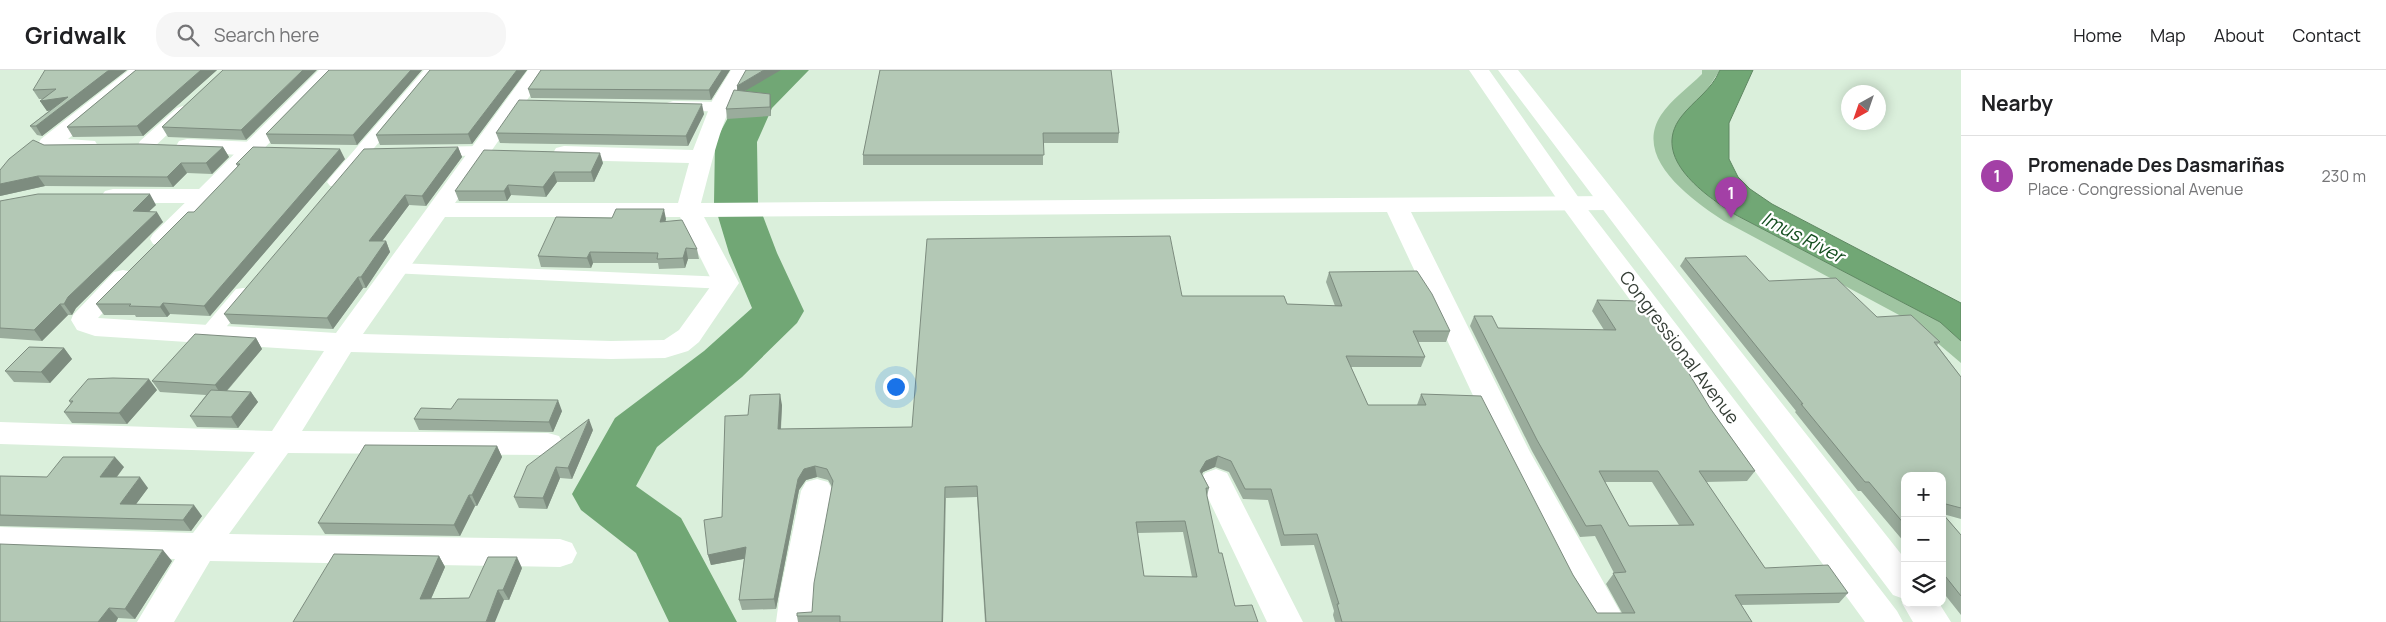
<!DOCTYPE html>
<meta charset="utf-8">
<style>
:root{--surface:#fff;--page:#f6f6f6;--text:#202124;--muted:#757577;--line:#e0e0e0;--accent:#a340a6}
body{margin:0;font-family:Manrope,sans-serif;background:var(--page);color:var(--text)}
.controls{position:absolute;right:15px;bottom:15px;display:grid;overflow:hidden;border-radius:10px;box-shadow:0 2px 12px #0003}
.controls button{width:45px;height:45px;display:grid;place-items:center;padding:0;border:0;border-bottom:1px solid var(--line);background:var(--surface);color:var(--text);font:25px sans-serif}
.compass{position:absolute;left:1841px;top:15px;width:45px;height:45px;border-radius:50%;background:var(--surface);box-shadow:0 2px 12px #0003;rotate:220deg}
.you{position:absolute;left:895px;top:316px;width:18px;height:18px;margin:-12px;border:4px solid #fff;border-radius:50%;background:#1a73e8;box-shadow:0 0 0 8px #1a73e833}
.badge{display:grid;place-items:center;width:32px;height:32px;border-radius:50%;background:var(--accent);color:#fff;font-size:16px;font-weight:700}
.pin{position:absolute;translate:-50% -41px;filter:drop-shadow(0 1px 2px #0008)}
.pin::after{content:'';position:absolute;top:26px;width:18px;height:15px;background:inherit;clip-path:polygon(0 0,100% 0,50% 100%)}
.list{margin:0;padding:0;list-style:none}
h2{display:flex;justify-content:space-between;align-items:center;height:65px;margin:0;padding:0 20px;font-size:21px}
h2 small{font-size:16px;font-weight:400;color:var(--muted)}
.list li{display:grid;grid-template-columns:32px 1fr auto;gap:15px;align-items:center;box-sizing:border-box;height:80px;padding:0 20px;border-top:1px solid var(--line)}
.list b{display:block;font-size:19px;white-space:nowrap}
.list p{margin:0;font-size:16px;white-space:nowrap;color:var(--muted)}
.list em{font-size:16px;font-style:normal;color:var(--muted)}
.icon{flex:none;width:28px;height:28px;fill:none;stroke:currentColor;stroke-width:2;stroke-linecap:round;stroke-linejoin:round}
.map{position:relative;flex:none;width:1961px;height:552px;overflow:hidden}
header{display:flex;align-items:center;gap:30px;box-sizing:border-box;height:70px;padding:0 25px;background:var(--surface);border-bottom:1px solid var(--line)}
header strong{font-size:24px}
nav{display:flex;gap:28px;margin-inline-start:auto;font-size:18px}
.search{width:350px;height:45px;background:var(--page);display:flex;align-items:center;gap:12px;box-sizing:border-box;padding:0 18px;border-radius:20px;color:var(--muted);font-size:19px}
main{display:flex}
aside{flex:1;background:var(--surface)}
.map>svg:first-child{display:block}
.green{fill:#a0c5a2}
.water{fill:#71a775;stroke:#5f8762}
.lines{fill:none;stroke-linecap:round;stroke-linejoin:round}
.river{fill:#71a775;fill-rule:evenodd}
.pedestrian{fill:#fff;fill-rule:evenodd}
.minor{fill:#fff;fill-rule:evenodd}
.tertiary{fill:#fff;fill-rule:evenodd}
.secondary{fill:#fff;fill-rule:evenodd}
.wall{fill:#9aac9c;fill-rule:evenodd}
.shaded-wall{fill:#7d8c7f}
.building{fill:#b3c8b5;stroke:#7d8c7f;fill-rule:evenodd}
.labels{text-anchor:middle;dominant-baseline:central;stroke-width:4.5;stroke-linejoin:round;paint-order:stroke}
.street-label{font-size:18px;fill:#343d35;stroke:#fff}
.water-label{font-size:19px;font-style:italic;fill:#154f20;stroke:#fff}
</style>
<header>
<strong>Gridwalk</strong>
<div class="search"><svg class="icon" aria-label="search" viewBox="0 0 24 24"><circle cx="10" cy="10" r="6"/><path d="M15 15l6 6"/></svg>Search here</div>
<nav><a>Home</a><a>Map</a><a>About</a><a>Contact</a></nav>
</header>
<main>
<div class="map">
<svg width="1961" height="552" viewBox="0 0 1961 552">
<rect width="100%" height="100%" fill="#daefdb"/>
<path class="green" d="M1702,0H1720L1701,29L1680,48L1686,104L1713,130L1736,145L1940,252L1961,271V293L1914,253L1724,151C1694,131 1632,89 1661,45C1671,30 1689,17 1702,4Z"/>
<path class="water" d="M1720,0H1753L1729,53V89L1738,107L1750,119L1772,134L1961,233V271L1940,252L1736,145C1706,126 1650,88 1681,47C1694,30 1711,21 1720,0Z"/>
<g class="lines">
<path class="river" d="M768,0H809L772,38L757,72L758,133L777,183L804,241L797,253L742,307L657,377L636,416L681,448L737,552H669L636,483L581,440L572,424L615,348L704,281L752,238L729,183L714,133L715,72L740,25Z"/>
<path class="pedestrian" d="M424,0H440L342,116H330L327,112L330,108Z
M673,31L719,32L725,34L727,37L725,40L719,42L667,39L665,36L667,33Z
M183,36L189,38L191,41L189,44L152,79H140L138,75L140,71L177,38Z
M480,76L486,77L489,81L486,85L433,87L427,86L424,82L427,78L433,77Z
M398,193L726,207L733,209L736,213L733,217L726,219L391,203L388,199L391,195Z
M243,218L250,219L253,224L250,229L216,269L209,271L202,269L199,264L202,259L236,219Z"/>
<path class="minor" d="M129,0H151L68,69L95,71L98,76L95,81C80,84 48,88 38,74L41,69Z
M528,0H548L455,133H678L689,93L564,90L556,88L553,83L556,78L564,76L693,80L712,31L731,0H751C722,41 714,86 701,133L1609,126L1617,128L1621,133L1617,138L1609,140L1411,142L1530,382L1626,552H1590L1500,383L1387,142L704,147L739,213L699,272L688,281L665,288L611,289L351,282L302,361L548,363L559,366L563,374L559,382L548,385L288,383L229,464L560,469L572,473L577,483L572,493L560,497L210,491L174,552H137L175,489L0,483V457L193,463L255,382L0,374V352L272,361L324,281L95,266L77,260L71,250L73,245L114,202L123,200L132,202L136,208L98,248L336,263ZM445,147H680L713,213L679,260L664,270L611,271L363,264Z
M187,69L254,72L262,74L265,79L262,84L254,86L179,81L176,76L179,71Z
M205,119L213,121L217,126L213,131L171,174L162,176L153,174L150,169L153,164L197,121Z
M1216,399L1227,403L1303,552H1267L1200,411L1205,403Z
M817,409L828,412L833,421L814,523L812,552H776L780,523L801,421L806,412Z"/>
<path class="tertiary" d="M319,0H340L213,131L205,133H113L105,131L101,126L105,121L113,119H199Z"/>
<path class="secondary" d="M1469,0H1489L1579,128L1897,541L1903,552H1865L1563,138Z
M1498,0H1518L1905,489V533H1939L1951,552H1913L1902,533L1904,529L1893,525Z"/>
</g>
<path class="wall" d="M127,0L42,66L37,65L30,56L50,40L47,41L40,31L43,29H39L33,20Z
M136,0H217L143,66L73,67L67,57Z
M223,0L246,70L168,67L162,57Z
M329,0H422L357,75L271,74L266,64Z
M430,0H527L472,74L380,75L376,65Z
M541,0H730L711,30L531,28L528,19Z
M880,0L1119,63L1118,73H1043V95H863V85Z
M737,16L745,21L771,33V46L727,49L726,39L737,20Z
M704,44L688,76L500,73L496,63Z
M44,75L223,77L229,87L212,104L187,103L173,117L45,116L0,126V100Z
M458,77L462,87L426,136L409,135L382,171H386L390,182L366,218H363L333,259L231,254L224,244Z
M345,89L210,246L170,244L167,247H136L135,245H104L96,234L194,142L238,97L236,94Z
M603,93L594,112H557L546,127L511,125L507,131H459L455,121Z
M0,131L156,135L149,141L163,152L76,238L72,245H68L42,271L0,268Z
M666,149L665,152L697,179L699,189H688L685,198L659,199L658,193H593L591,198L541,197L538,186Z
M1685,188L1769,211L1877,247L1940,272L1937,275L1961,307V449L1943,444L1961,465V545L1942,521V406H1905V473L1861,421H1858L1795,342L1796,341L1680,196Z
M1329,202L1450,261L1446,272H1418L1425,287L1421,297H1351L1368,335H1417L1421,324L1573,505L1597,543H1622L1606,514L1614,503L1595,466L1580,467L1532,381L1470,256L1474,246L1498,258L1604,260L1592,241L1597,230L1710,338L1755,401L1747,411L1706,412L1765,498L1848,523L1839,533L1741,535L1752,552H1335L1333,545L1334,541L1314,475L1281,476L1268,430L1243,429L1229,402L1215,397L1203,402L1202,404L1209,418L1207,426L1219,483L1235,536L1258,552H985L977,427L946,428L943,552H798L797,546L812,542L832,417L828,410L817,407L806,410L799,420L776,539L742,540L739,530L744,489L711,495L708,485L722,447L748,345L782,335L781,359L912,357L1182,226L1287,234L1335,236L1326,212ZM1605,412H1652L1679,455L1629,456ZM1183,462L1192,507L1144,506L1137,463Z
M256,268L262,279L227,321L251,322L258,332L238,358L197,357L190,346L206,325L160,322L152,311Z
M64,278L72,289L50,313L14,312L5,301Z
M157,320L127,354L72,353L64,342L71,334L69,331Z
M451,339L562,341L553,362L419,360L414,349Z
M593,360L572,409L560,408L547,439L519,438L514,427Z
M497,376L502,387L477,436H475L460,466L325,464L318,453Z
M124,397L117,407L148,418L136,434L202,446L191,461L0,456V406L47,407Z
M439,486L445,497L431,529L469,528L522,498L509,530H504L293,552Z
M172,491L135,549L118,548L116,552H0Z"/>
<path class="shaded-wall" d="M109,0H127L42,66L36,56L58,39L47,41L40,31Z
M201,0H217L143,66L137,56Z
M303,0H317L246,70L241,60Z
M411,0H422L357,75L353,65Z
M517,0H527L472,74L468,64Z
M722,0H730L711,30L709,20Z
M764,0H781L738,25L737,16Z
M770,24L771,33V46L770,37Z
M702,34L704,44L688,76L686,66Z
M223,77L229,87L212,104L206,93Z
M458,77L462,87L426,136L422,126Z
M340,79L345,89L210,246L204,236Z
M600,83L603,93L594,112L591,102Z
M181,93L187,103L173,117L167,107Z
M554,102L557,112L546,127L543,117Z
M38,106L45,116L0,126V114Z
M508,115L511,125L507,131L504,121Z
M150,124L156,135L139,151L133,141Z
M405,125L409,135L374,182L369,171Z
M664,139L666,149L662,163L660,152Z
M157,142L163,152L76,238L72,245L64,234L68,227Z
M386,171L390,182L366,218L361,207Z
M686,178L688,189L685,198L683,188Z
M590,182L593,193L591,198L587,188Z
M358,207L363,218L333,259L327,248Z
M163,233L170,244L167,247L160,237Z
M60,234L68,245L42,271L34,260Z
M256,268L262,279L222,326L215,315Z
M64,278L72,289L50,313L41,302Z
M149,309L157,320L127,354L119,343Z
M251,322L258,332L238,358L231,347Z
M780,324L782,335L780,369L778,359Z
M558,330L562,341L553,362L549,352Z
M589,349L593,360L572,409L568,398Z
M497,376L502,387L477,436L472,425Z
M1218,386L1215,397L1203,402L1198,412L1200,401L1206,391Z
M115,387L124,397L108,418L100,407Z
M815,396L817,407L806,410L799,420L776,539L774,529L798,409L804,399Z
M556,397L560,408L547,439L543,428Z
M140,407L148,418L128,445L120,434Z
M945,417L943,552H942Z
M469,425L475,436L460,466L454,455Z
M194,435L202,446L191,461L183,450Z
M746,477L748,488L711,495L708,485Z
M163,480L172,491L135,549L125,539Z
M439,486L445,497L426,540L420,529Z
M517,487L522,498L509,530L503,520Z
M498,520L504,530L495,552H486Z
M109,538L118,548L116,552H98Z"/>
<path class="building" d="M45,0H109L36,56H30L68,27L40,31L56,19L33,20Z
M136,0H201L137,56L67,57Z
M223,0H303L241,60L162,57Z
M329,0H411L353,65L266,64Z
M430,0H517L468,64L376,65Z
M541,0H722L709,20L528,19Z
M746,0H764L737,16Z
M880,0H1111L1119,63H1043L1044,85H863Z
M734,20L770,24V37L726,39Z
M519,30L702,34L686,66L496,63Z
M33,70L44,75L140,74L223,77L206,93H181L167,107L38,106L0,114V100L9,89Z
M253,77L340,79L204,236L163,233L160,237L129,236L131,234H96L188,142H194L240,94H236Z
M458,77L422,126L405,125L369,171H386L361,207H358L327,248L224,244L364,79Z
M484,80L600,83L591,102H554L543,117L508,115L504,121H455Z
M38,124H150L133,141L157,142L68,227L64,234H60L34,260L0,258V131Z
M616,139H664L660,152L682,150L697,179L686,178L683,188L657,189L658,183L590,182L587,188L538,186L556,147L612,148Z
M1170,166L1182,226H1284L1287,234L1342,236L1329,202L1417,201L1432,224L1450,261H1413L1425,287L1346,286L1368,335H1426L1421,324L1481,326L1573,505L1597,543H1635L1613,503L1626,502L1601,455L1586,456L1537,370L1474,246H1492L1498,258L1616,260L1597,230L1639,231L1680,289L1710,338L1755,401H1699L1765,498L1828,495L1848,523L1735,525L1752,552H1342L1337,534H1339L1317,464L1284,465L1271,419H1245L1231,391L1218,386L1206,391L1200,401L1209,418H1206L1207,426L1219,483H1222L1235,536L1252,535L1258,552H986L977,416L945,417L942,552H840V546H797V543L812,542L814,513L833,411L827,399L815,396L804,399L798,409L774,529L739,530L746,477L708,485L704,450L722,447L725,346L748,345L750,325L780,324L778,359L912,357L927,169ZM1599,401H1658L1694,455L1629,456ZM1185,451L1197,507L1144,506L1136,452Z
M1746,186L1769,211L1836,208L1877,247L1911,245L1940,272H1934L1961,307V438L1942,433V406H1905V455L1869,412H1865L1801,334H1803L1685,188Z
M195,264L256,268L215,315L152,311Z
M29,277L64,278L41,302L5,301Z
M113,308L149,309L119,343L64,342L73,331H69L88,309Z
M211,320L251,322L231,347L190,346Z
M458,329L558,330L549,352L414,349L421,338L451,339Z
M589,349L568,398L556,397L543,428L514,427L527,396Z
M365,375L497,376L472,425H469L454,455L318,453Z
M63,387H115L100,407H140L120,434L194,435L183,450L0,445V406L47,407Z
M1942,443L1961,465V526L1942,502Z
M0,474L163,480L125,539L109,538L98,552H0Z
M334,484L439,486L420,529L469,528L488,487H517L503,520H498L486,552H293Z"/>
<g class="labels">
<g class="street-label">
<text transform="translate(1680 277) rotate(53)">Congressional Avenue</text>
</g>
<g class="water-label">
<text transform="translate(1803 167) rotate(27)">Imus River</text>
</g>
</g>
</svg>
<div class="controls">
<button>+</button>
<button>−</button>
<button><svg class="icon" aria-label="layers" viewBox="0 0 24 24"><path d="M12 4l9 5-9 5-9-5zM3 14l9 5 9-5"/></svg></button>
</div>
<svg class="compass" viewBox="-18 -18 36 36"><path d="M0-13l5 13h-10z" fill="#e53935"/><path d="M0 13l5-13h-10z" fill="#757577"/></svg>
<div class="you"></div>
<div class="pin badge" style="left:1731px;top:148px">1</div>
</div>
<aside>
<h2>Nearby<small></small></h2>
<ul class="list">
<li><span class="badge">1</span><div><b>Promenade Des Dasmariñas</b><p>Place · Congressional Avenue</p></div><em>230 m</em></li>
</ul>
</aside>
</main>
